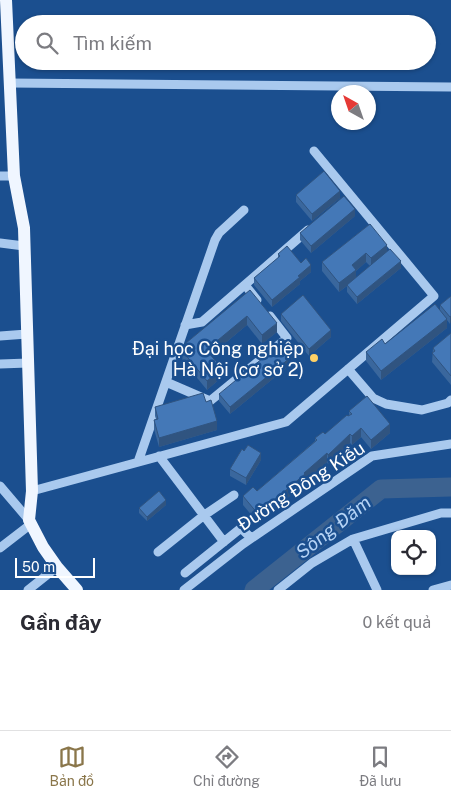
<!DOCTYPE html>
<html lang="vi">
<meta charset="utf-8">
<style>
:root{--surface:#fff;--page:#f2f2f3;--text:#2b2b33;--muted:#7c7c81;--line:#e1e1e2;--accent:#8a764a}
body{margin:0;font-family:"Public Sans",sans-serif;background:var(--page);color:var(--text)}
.controls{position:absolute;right:15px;bottom:15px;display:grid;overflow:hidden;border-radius:10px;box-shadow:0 1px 4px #0004}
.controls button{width:45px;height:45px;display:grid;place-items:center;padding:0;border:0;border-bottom:1px solid var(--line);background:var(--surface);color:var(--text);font:25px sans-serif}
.compass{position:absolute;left:331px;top:85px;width:45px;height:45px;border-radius:50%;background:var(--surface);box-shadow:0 1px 4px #0004;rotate:320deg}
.scale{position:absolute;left:15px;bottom:12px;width:80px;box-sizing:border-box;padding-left:5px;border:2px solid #fff;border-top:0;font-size:14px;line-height:18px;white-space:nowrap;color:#fff;-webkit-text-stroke:4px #1b4f8f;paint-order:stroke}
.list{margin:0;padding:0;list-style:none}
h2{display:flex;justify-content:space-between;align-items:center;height:65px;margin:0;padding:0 20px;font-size:21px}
h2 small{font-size:16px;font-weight:400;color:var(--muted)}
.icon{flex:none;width:28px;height:28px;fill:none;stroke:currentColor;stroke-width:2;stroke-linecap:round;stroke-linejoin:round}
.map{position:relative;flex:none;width:451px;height:590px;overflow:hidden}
.search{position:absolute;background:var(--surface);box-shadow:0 1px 4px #0004;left:15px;right:15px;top:15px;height:55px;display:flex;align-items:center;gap:12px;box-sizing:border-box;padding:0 18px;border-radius:28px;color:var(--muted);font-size:19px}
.sheet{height:140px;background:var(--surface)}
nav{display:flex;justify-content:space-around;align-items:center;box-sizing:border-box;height:70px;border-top:1px solid var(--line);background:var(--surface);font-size:14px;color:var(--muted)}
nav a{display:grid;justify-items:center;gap:2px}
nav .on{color:var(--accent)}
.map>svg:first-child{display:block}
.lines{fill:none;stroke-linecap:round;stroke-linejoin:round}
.river{stroke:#3c6290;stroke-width:19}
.minor{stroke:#a9c9ee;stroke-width:9}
.major{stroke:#f0f6ff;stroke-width:12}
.wall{fill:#3a679d;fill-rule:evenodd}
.shaded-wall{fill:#305480}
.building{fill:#4478b7;stroke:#305480}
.poi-dot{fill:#ffd166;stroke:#1b4f8f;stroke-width:2}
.labels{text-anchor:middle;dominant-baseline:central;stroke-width:5;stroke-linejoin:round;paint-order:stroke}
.poi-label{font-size:18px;fill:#fff;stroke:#1b4f8f;text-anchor:end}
.street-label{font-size:18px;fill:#fff;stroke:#1b4f8f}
.water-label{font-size:19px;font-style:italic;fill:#b5d3f5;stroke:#1b4f8f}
</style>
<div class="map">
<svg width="451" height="590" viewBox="0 0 451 590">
<rect width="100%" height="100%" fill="#1b4f8f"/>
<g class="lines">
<path class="river" d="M254,590L381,489L451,487"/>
<path class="minor" d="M10,83L451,87
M0,176H14
M0,243L24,246
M245,285L257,300
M185,325L202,322L308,230
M0,336L27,334
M0,364L28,363
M348,369L373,398L386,404L422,410L448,403L451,400
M166,382L210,401L287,338L270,316
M159,456L224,542
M138,462L215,240L219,233L244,210
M0,486L29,520
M32,491L286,422L434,296L314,151
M353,539L377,590
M0,548L31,524
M158,552L203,516L234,495
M185,573L241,528L251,538
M28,590L57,567
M184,590L243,544L372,456L451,444
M278,590L312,563L353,539L441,513H451
M433,590L451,585"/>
<path class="major" d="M6,0L14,176L24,228L32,491L29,520L43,547L57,567L77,590"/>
</g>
<path class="wall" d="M296,195L340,198L312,221L296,202Z
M355,216L311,253L300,240V233Z
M370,224L387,252L401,268L357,304L347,292V286L339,292L322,271V262ZM366,262L370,266L356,278V271Z
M278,254L301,263L311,272L300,281V284L272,307L254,285V278L278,258Z
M250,290L277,332L262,344L247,325L211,355L222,377L207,390L180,357V348Z
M451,296L450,324L447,320V328L381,380L366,361V352L385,344L440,310V305Z
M281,314L331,337L309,356L281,321Z
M451,333V385L432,362L433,348Z
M296,360L230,414L219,401V394Z
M206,402L217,430L159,447L154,429V420L156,419L155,416V407Z
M349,411L390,433L371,449L361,437L352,445L350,443L328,464L327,462L305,481V483L258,523L243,505V496L257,491L315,441V438L325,434L349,416Z
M261,460L246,485L230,476V469Z
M166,505L147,521L139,513V508Z"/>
<path class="shaded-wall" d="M340,191V198L312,221V214Z
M355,209V216L311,253V246Z
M387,245V254L371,267V258Z
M366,253V262L356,271V279L339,292V283L352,265Z
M401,261V268L357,304V297Z
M311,265V272L300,281V284L272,307V300L298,276Z
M247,316V325L206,359V350Z
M451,316V322L450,324V317Z
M447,319V328L381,380V371Z
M277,323V332L262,344V335Z
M331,330V337L309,356V349Z
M296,353V360L230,414V407Z
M222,368V377L207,390V381Z
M217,421V430L159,447V438Z
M390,424V433L371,449V440Z
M361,428V437L352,445V436Z
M350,434V443L328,464V455Z
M261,453V460L246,485V478Z
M327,453V462L305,481V483L258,523V514L304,473Z
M166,500V505L147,521V517Z"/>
<path class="building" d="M324,171L340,191L312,214L296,195Z
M344,196L355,209L311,246L300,233Z
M370,224L387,245L371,258L366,253L352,265L356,270L339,283L322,262Z
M287,246L301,263L306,258L311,265L298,276L300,277L272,300L254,278L280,256L278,254Z
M390,249L401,261L357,297L347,285Z
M250,290L277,323L262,335L247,316L206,350L222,368L207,381L180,348Z
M303,295L331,330L309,349L281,314Z
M451,296V316L450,317L440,305Z
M435,304L447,319L381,371L366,352L382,339L385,344Z
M451,333V376L432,353L435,351L433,348Z
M285,340L296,353L230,407L219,394Z
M203,393L206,402L211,400L217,421L159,438L154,420L158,419L155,407Z
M367,396L390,424L371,440L361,428L352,436L350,434L328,455L327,453L304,473L305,474L258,514L243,496L253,487L257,491L317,440L315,438L323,432L325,434L347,415L348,416L352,414L349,411Z
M248,445L261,453L246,478L230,469L242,449L244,451Z
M159,491L166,500L147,517L139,508Z"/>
<circle class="poi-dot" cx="314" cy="358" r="5"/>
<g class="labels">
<g class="poi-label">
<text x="304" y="348">Đại học Công nghiệp<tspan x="304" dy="21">Hà Nội (cơ sở 2)</tspan></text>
</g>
<g class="street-label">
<text transform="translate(301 486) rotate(-33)">Đường Đông Kiều</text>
</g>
<g class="water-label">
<text transform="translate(333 527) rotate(-38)">Sông Đăm</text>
</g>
</g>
</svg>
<div class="controls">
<button><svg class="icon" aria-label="locate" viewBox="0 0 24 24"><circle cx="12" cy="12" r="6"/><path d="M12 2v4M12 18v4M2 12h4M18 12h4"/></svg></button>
</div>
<svg class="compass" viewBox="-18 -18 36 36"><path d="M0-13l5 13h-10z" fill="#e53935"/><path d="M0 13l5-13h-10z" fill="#7c7c81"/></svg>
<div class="scale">50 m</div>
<div class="search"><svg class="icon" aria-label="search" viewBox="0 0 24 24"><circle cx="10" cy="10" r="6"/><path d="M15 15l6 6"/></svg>Tìm kiếm</div>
</div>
<section class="sheet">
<h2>Gần đây<small>0 kết quả</small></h2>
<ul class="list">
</ul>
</section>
<nav>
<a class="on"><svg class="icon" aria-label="map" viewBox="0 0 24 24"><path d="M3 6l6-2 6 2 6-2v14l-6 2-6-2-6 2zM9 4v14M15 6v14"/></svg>Bản đồ</a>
<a><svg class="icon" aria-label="directions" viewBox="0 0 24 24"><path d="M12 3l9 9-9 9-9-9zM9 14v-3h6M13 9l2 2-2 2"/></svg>Chỉ đường</a>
<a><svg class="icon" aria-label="saved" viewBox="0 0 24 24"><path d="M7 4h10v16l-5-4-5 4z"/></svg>Đã lưu</a>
</nav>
